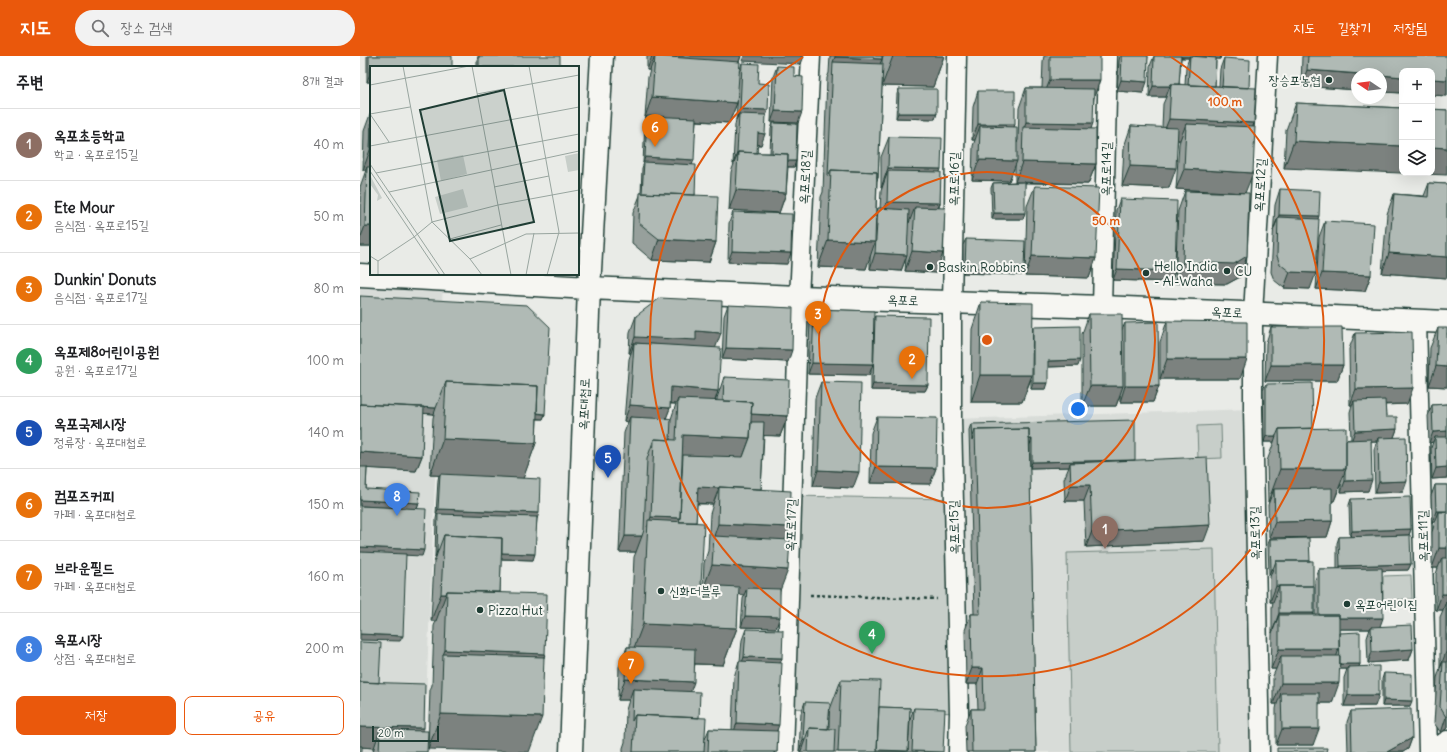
<!DOCTYPE html>
<html lang="ko">
<meta charset="utf-8">
<style>
:root{--surface:#fff;--page:#f2f2f2;--text:#202124;--muted:#757577;--line:#e0e0e0;--accent:#ea580c}
body{margin:0;font-family:Delius,"Poor Story",sans-serif;background:var(--page);color:var(--text)}
.controls{position:absolute;right:12px;top:12px;display:grid;overflow:hidden;border-radius:8px;box-shadow:0 4px 16px #0002}
.controls button{width:36px;height:36px;display:grid;place-items:center;padding:0;border:0;border-bottom:1px solid var(--line);background:var(--surface);color:var(--text);font:20px sans-serif}
.compass{position:absolute;left:991px;top:12px;width:36px;height:36px;border-radius:50%;background:var(--surface);box-shadow:0 4px 16px #0002;rotate:283deg}
.scale{position:absolute;left:12px;bottom:10px;width:67px;box-sizing:border-box;padding-left:4px;border:2px solid #1f3d34;border-top:0;font-size:11px;line-height:14px;white-space:nowrap;color:#1f3d34;-webkit-text-stroke:3px #f6f6f2;paint-order:stroke}
.you{position:absolute;left:718px;top:353px;width:14px;height:14px;margin:-10px;border:3px solid #fff;border-radius:50%;background:#1a73e8;box-shadow:0 0 0 6px #1a73e833}
.badge{display:grid;place-items:center;width:26px;height:26px;border-radius:50%;background:var(--accent);color:#fff;font-size:13px;font-weight:700}
.pin{position:absolute;translate:-50% -33px;filter:drop-shadow(0 1px 2px #0008)}
.pin::after{content:'';position:absolute;top:21px;width:14px;height:12px;background:inherit;clip-path:polygon(0 0,100% 0,50% 100%)}
.list{margin:0;padding:0;list-style:none}
h2{display:flex;justify-content:space-between;align-items:center;height:52px;margin:0;padding:0 16px;font-size:17px}
h2 small{font-size:13px;font-weight:400;color:var(--muted)}
.list li{display:grid;grid-template-columns:26px 1fr auto;gap:12px;align-items:center;box-sizing:border-box;height:72px;padding:0 16px;border-top:1px solid var(--line)}
.list b{display:block;font-size:15px;white-space:nowrap}
.list p{margin:0;font-size:13px;white-space:nowrap;color:var(--muted)}
.list em{font-size:13px;font-style:normal;color:var(--muted)}
.actions{display:flex;gap:8px;padding:12px 16px}
.actions a{flex:1;padding:9px 0;border:1px solid var(--accent);border-radius:8px;text-align:center;font-size:14px;color:var(--accent)}
.actions .main{background:var(--accent);color:#fff}
.icon{flex:none;width:22px;height:22px;fill:none;stroke:currentColor;stroke-width:2;stroke-linecap:round;stroke-linejoin:round}
.map{position:relative;flex:none;width:1087px;height:696px;overflow:hidden}
header{display:flex;align-items:center;gap:24px;box-sizing:border-box;height:56px;padding:0 20px;background:var(--accent);color:#fff}
header strong{font-size:19px}
nav{display:flex;gap:22px;margin-inline-start:auto;font-size:14px}
.search{width:280px;height:36px;background:var(--page);display:flex;align-items:center;gap:10px;box-sizing:border-box;padding:0 14px;border-radius:22px;color:var(--muted);font-size:15px}
main{display:flex}
aside{flex:1;background:var(--surface)}
.map>svg:first-child{display:block}
.built{fill:#d8dcd8}
.green{fill:#c7cec9;stroke:#73867e}
.lines{fill:none;stroke-linecap:round;stroke-linejoin:round}
.street-casing{stroke:#1f3d34;stroke-width:21}
.secondary-casing{stroke:#1f3d34;stroke-width:25}
.path{stroke:#1f3d34;stroke-width:2.5;stroke-dasharray:3 3;stroke-linecap:butt}
.street{stroke:#f6f6f2;stroke-width:18}
.secondary{stroke:#f6f6f2;stroke-width:22}
.wall{fill:#97a09c;stroke:#1f3d34;fill-rule:evenodd}
.shaded-wall{fill:#7b827f;stroke:#1f3d34}
.building{fill:#b0bab5;stroke:#1f3d34}
.ring{fill:none;stroke:#de580e;stroke-width:2}
.poi-dot{fill:#1f3d34;stroke:#f6f6f2;stroke-width:1.5}
.labels{text-anchor:middle;dominant-baseline:central;stroke-width:4;stroke-linejoin:round;paint-order:stroke}
.poi-label{font-size:13px;fill:#1f3d34;stroke:#f6f6f2;text-anchor:start}
.street-label{font-size:13px;fill:#1f3d34;stroke:#f6f6f2}
.inset-road{fill:none;stroke:#98a59f;stroke-width:1}
.view{fill:#1f3d34;fill-opacity:0.15;stroke:#1f3d34;stroke-width:2}
.inset-edge{fill:none;stroke:#1f3d34;stroke-width:2}
.centre{fill:#de580e;stroke:#f6f6f2;stroke-width:2}
.ring-label{font-size:12px;text-anchor:middle;font-weight:bold;fill:#de580e;stroke:#f6f6f2;stroke-width:4;stroke-linejoin:round;paint-order:stroke}
</style>
<header>
<strong>지도</strong>
<div class="search"><svg class="icon" aria-label="search" viewBox="0 0 24 24"><circle cx="10" cy="10" r="6"/><path d="M15 15l6 6"/></svg>장소 검색</div>
<nav><a>지도</a><a>길찾기</a><a>저장됨</a></nav>
</header>
<main>
<aside>
<h2>주변<small>8개 결과</small></h2>
<ul class="list">
<li><span class="badge" style="background:#8d6e63">1</span><div><b>옥포초등학교</b><p>학교 · 옥포로15길</p></div><em>40 m</em></li>
<li><span class="badge" style="background:#e8710a">2</span><div><b>Ete Mour</b><p>음식점 · 옥포로15길</p></div><em>50 m</em></li>
<li><span class="badge" style="background:#e8710a">3</span><div><b>Dunkin' Donuts</b><p>음식점 · 옥포로17길</p></div><em>80 m</em></li>
<li><span class="badge" style="background:#2e9e5b">4</span><div><b>옥포제8어린이공원</b><p>공원 · 옥포로17길</p></div><em>100 m</em></li>
<li><span class="badge" style="background:#1a4fb4">5</span><div><b>옥포국제시장</b><p>정류장 · 옥포대첩로</p></div><em>140 m</em></li>
<li><span class="badge" style="background:#e8710a">6</span><div><b>컴포즈커피</b><p>카페 · 옥포대첩로</p></div><em>150 m</em></li>
<li><span class="badge" style="background:#e8710a">7</span><div><b>브라운필드</b><p>카페 · 옥포대첩로</p></div><em>160 m</em></li>
<li><span class="badge" style="background:#3f7fe0">8</span><div><b>옥포시장</b><p>상점 · 옥포대첩로</p></div><em>200 m</em></li>
</ul>
<div class="actions"><a class="main">저장</a><a>공유</a></div>
</aside>
<div class="map">
<svg width="1087" height="696" viewBox="0 0 1087 696">
<rect width="100%" height="100%" fill="#e9ebe7"/>
<filter id="ink" filterUnits="userSpaceOnUse"><feTurbulence type="fractalNoise" baseFrequency=".025" numOctaves="2"/><feDisplacementMap in="SourceGraphic" scale="8" xChannelSelector="R" yChannelSelector="G"/><feConvolveMatrix kernelMatrix="1 2 1 2 8 2 1 2 1" color-interpolation-filters="sRGB"/></filter>
<g filter="url(#ink)">
<path class="built" d="M0,220L83,224L64,696H0Z
M893,353L900,696H598L592,363Z"/>
<path class="green" d="M861,369L862,402L838,403L837,370Z
M432,440L593,443L599,657L425,652Z
M854,493L858,696H711L707,497Z
M1051,519L1052,543L1023,544V520Z"/>
<g class="lines">
<defs>
<path id="street" d="M597,0L592,246V363L599,657L598,696
M742,251L748,0
M1057,265L1068,696
M424,696L439,241L451,0
M900,696L893,353V258L908,0
M1070,696L1087,684"/>
<path id="secondary" d="M0,219L229,232L439,241L742,251L1087,266
M211,696L229,232L242,0"/>
</defs>
<use href="#street" class="street-casing"/>
<use href="#secondary" class="secondary-casing"/>
<path class="path" d="M450,539L577,543"/>
<use href="#street" class="street"/>
<use href="#secondary" class="secondary"/>
</g>
<path class="wall" d="M7,0H92L11,11V26H7Z
M118,0L200,11H117V5Z
M287,0H381L379,6V17L382,7L398,27L408,54L405,62L401,89H397V97H410L411,73L413,67L436,105L434,111H428L426,137L419,157L369,154L371,116L374,108H373L375,69L376,64L378,36L377,47L369,67L336,65L332,109L335,139L356,186L349,206L292,204L272,187L273,157L281,137L282,112L284,107H283L285,65L286,61H285L288,21L290,14H287Z
M470,0H522V3L520,8H522V0H584L573,31L522,30L518,122L517,125L516,157L518,152L520,153L521,135L522,132H521V101L529,81L580,116V147L579,152L576,217L545,215L546,202L541,215L510,213V199L506,213L458,211L461,141L463,136L467,22L469,17Z
M684,0H740L734,42L731,73L736,108L728,128L665,127L663,163H632L631,132L633,127L655,126V109L649,125L612,124L613,90L615,84H612L613,51L618,35L655,68L654,71L657,87L658,84L659,52L666,32H682L683,5Z
M760,0H788L783,37L757,35L759,5Z
M794,0H861L860,3H856L855,30H859L860,13L864,2L889,32L893,71L885,136L880,221L867,228L815,227L818,155L825,135L858,136L816,133L819,88L820,84H818L809,132L762,130L764,91L771,70L802,72L803,48L806,41H789L790,10ZM821,2H829L826,11L825,29L819,28Z
M942,0H1087V40L1072,39L1042,15V37L941,30Z
M417,10L438,67L411,66L413,21Z
M539,33L577,57L575,63L536,62L537,38Z
M936,47L1087,54L924,112L926,74Z
M11,56V190H0V131L6,114H3L4,75Z
M1069,127L1087,128V222L1022,217L1027,158L1034,138L1064,140Z
M675,130L736,202L729,222L665,220L667,150Z
M920,133L958,163L950,233L924,232L914,224L911,216L915,149Z
M760,143L815,215L811,226L753,224L756,154Z
M373,156L427,208L368,206L369,167Z
M965,165L1011,219L1005,235L956,233L959,181Z
M606,183L662,219L603,217V189Z
M0,240L185,358L183,363H177L176,387L163,422L177,463L173,504L141,503L140,536L185,598L184,602L68,693L70,634L72,629L74,570L76,565H71L74,506L76,501H75L76,463L77,458H76L78,424L79,419H70L73,362L74,358L63,357L62,400L56,415L7,412L6,433L59,447L57,453L0,450Z
M621,246L673,271L718,310L688,311L686,333H671V323L662,346H611L612,273Z
M368,249L428,306L362,303L364,260Z
M454,253L514,262L515,260L568,329L565,335L511,334V311L509,319L448,318L450,264Z
M729,258L762,274L765,267L799,330L793,346H760V339L756,350H722V278Z
M276,260L355,292L358,335L355,344H357V342L364,321L428,360L420,380L404,379L401,433L430,471L425,483L420,534L416,572L381,571L383,543L384,539L378,538L377,572L363,609L335,608L330,636L345,683L349,673L372,674L374,621L379,605H380L382,584L386,573L422,602L420,607L417,675V696H263V692L265,686L266,654L269,644H258L259,611L267,591H270L274,501L276,496H259L264,377L268,366L264,365L269,303L271,297H269L270,276ZM310,348H316L311,363L306,362L310,352ZM337,448H353L350,458L348,495L344,507L343,529H341L336,466Z
M807,265L880,323H800V286Z
M911,271L983,309L977,325H905L906,287Z
M1078,272L1087,331L1069,330L1070,292Z
M995,277L1047,348L1025,349L1026,361L1037,373L1034,381L1043,436L1015,437L1014,393L1017,385H1011L1008,435L981,436V428L974,445H972V465L967,481L909,482L908,449L909,446H908L907,405L914,386H904L903,333L906,328L953,372L986,384L991,383L990,356L992,349H990L989,293Z
M461,326L493,432L453,430L455,342Z
M1087,348V422L1072,423L1071,392L1073,386L1069,387L1068,360L1072,349Z
M517,361L576,412L570,428L510,427L511,377Z
M611,368L775,405L844,485L726,491L724,445H705L704,423L709,411L670,412V389H669L676,696H606L605,669L611,653H618L617,628H606L605,574L611,558H614L609,374Z
M1075,429H1087V672L1081,677L1074,667L1077,622L1080,612V561L1083,554H1076V518L1078,512H1072V476L1075,466L1072,467L1071,440Z
M991,443L1051,473L1049,479L1051,508L1048,514H1022L1019,571L1053,593L1049,604L1008,607L1007,582L1010,573H979V577L1000,608L999,611L1015,650H984V622L987,613H979L972,647H959L953,689H916V653L917,648H913V620L916,613H911L912,579V551L913,546H910V521L911,518L909,519L908,488L910,483L950,505L953,559H955V524L959,513H977V487L979,481H990L989,449Z
M1024,617L1050,650H1022V623Z
M481,624L519,651L550,652L547,696H440L441,695H439L441,657L445,646L469,673V656Z
M19,627L63,675L67,696H13L14,692L2,691L0,696Z
M554,652L583,696H548L550,663Z
M991,655L1052,682L1048,693L1043,696H988L987,666Z"/>
<path class="shaded-wall" d="M292,0H381L374,19L295,0L290,14H287Z
M384,0H444L441,8L382,5Z
M533,0H584L573,31L522,30Z
M809,0H861L860,3L830,2V0L829,2L808,1Z
M475,1L522,3L516,19L473,6Z
M947,14L997,18V34L941,30Z
M1021,19L1042,21V37L1021,36Z
M9,20H11V26H7Z
M1072,23L1087,24V40L1072,39Z
M690,24H740L733,44H682Z
M761,24L787,26L783,37L757,35Z
M793,30H810L806,41H789Z
M292,41L377,47L369,67L287,61V60L286,61H285Z
M380,53L408,54L404,66L379,58L376,64Z
M415,55L442,56L438,67L411,66Z
M538,57H577L575,63L536,62Z
M809,63L894,67L887,88L826,68L820,84L801,83Z
M666,66L733,67L726,87L663,74Z
M618,68H655L650,84L620,70L615,84H612Z
M398,77L405,78L401,89L394,88Z
M934,85L1042,90V117H1072V91L1087,92V119L924,112Z
M10,94H11V115L7,111L6,114H3Z
M377,97H378L374,108H373Z
M285,101L334,104L332,109L283,107Z
M411,104L436,105L434,111L409,110Z
M619,104L657,105L649,125L612,124Z
M662,106L736,108L728,128L655,126Z
M770,110L816,112L809,132L762,130Z
M528,112L581,113L574,133L528,115L522,132H521Z
M824,113L893,117L885,137L816,133Z
M376,134L426,137L419,157L369,154Z
M527,146L580,147L573,167L555,151L549,167L520,166Z
M634,157H665L663,163H632Z
M919,159L959,160L953,176L918,161L913,175Z
M5,170H11V190H0V183Z
M299,183L356,186L349,206L292,204Z
M468,184L515,186L506,213L458,211Z
M372,195L431,197L427,208L368,206Z
M552,195L583,197L576,217L545,215Z
M515,197L547,199L541,215L510,213Z
M1029,197L1087,201V222L1022,217Z
M672,200L736,202L729,222L665,220Z
M887,200L880,221L867,228L815,227L823,206Z
M605,212L664,213L662,219L603,217Z
M757,213L815,215L811,226L753,224Z
M930,216L956,217L950,233L924,232Z
M962,217L1011,219L1005,235L956,233Z
M336,275L361,277L355,293L274,287L271,297H269L275,281Z
M366,292L432,294L428,306L362,303Z
M807,303H887L880,323H800Z
M720,304L718,310L686,311L688,305Z
M452,307L513,308L509,319L448,318Z
M911,309H983L977,325H905Z
M1076,310L1087,311V331L1069,330Z
M620,319H672L662,346H611Z
M673,327H688L686,333H671Z
M513,328L568,329L565,335L511,334Z
M730,330H763L756,350H722Z
M765,330H799L793,346H760Z
M311,331L358,335L353,351L318,343L316,348L305,347Z
M1053,332L1047,348L994,349V345L992,349H990L996,333Z
M0,348L76,352L74,358L0,354Z
M270,349L310,352L304,368L270,361L268,366L264,365Z
M85,352L185,358L183,363L84,358Z
M363,357L428,360L420,380L384,379Z
M1037,373L1033,384L1018,382L1017,385L991,386L995,375Z
M1087,375V386L1075,381L1073,386L1069,387L1073,376Z
M323,379L390,382L377,417L316,415Z
M906,380H916L914,386H904Z
M83,383L176,387L163,423L70,419Z
M672,383L670,389L616,390Z
M0,396L62,400L56,415L0,412Z
M775,404L773,410L710,407L709,411L670,412L672,406Z
M516,411L576,412L570,428L510,427Z
M1087,411V422L1072,423L1076,412Z
M920,413H986L974,445L914,446V433L909,446H908Z
M458,414L499,416L493,432L453,430Z
M1012,424L1008,435L981,436L985,425Z
M1047,425L1043,436L1015,437L1019,426Z
M711,429H730L724,445H705Z
M338,431L359,432L353,448L332,447Z
M0,444L59,447L57,453L0,450Z
M78,453L179,457L177,463L76,458Z
M1076,455H1087L1079,456L1075,466L1072,467Z
M291,461L320,462L335,483L287,471Z
M972,465L967,481L909,482L915,466Z
M358,468L430,471L420,498L354,480Z
M850,469L844,485L726,491L732,475Z
M1051,473L1049,479L990,481L992,475Z
M265,480H282L276,496H259Z
M0,491L64,494L62,500L0,497Z
M1079,492H1087V512L1082,502L1078,512H1072Z
M77,495H78L76,501H75Z
M83,495L175,498L173,504L83,501Z
M1051,508L1048,514L978,516L980,510Z
M352,509L428,514L418,540L387,532L384,539L342,536Z
M911,513H913L911,518L909,519Z
M916,530H919L913,546H910Z
M81,538H86L76,565H71Z
M1082,538H1087V554L1086,545L1083,554H1076Z
M919,557H954L946,577L919,559L912,577Z
M385,560L420,561L416,572L381,571Z
M959,562H1023L1019,573L1011,571L1010,573H955Z
M283,568L377,572L363,609L269,605Z
M0,578L43,580L40,585L0,584Z
M919,593H979L972,614L921,600L916,613H911Z
M1053,593L1049,604L1008,607L1012,596Z
M85,594L185,598L172,633L83,599Z
M1086,596H1087V612L1083,606L1080,612Z
M384,601L422,602L418,613L380,612Z
M980,608H1000L998,613L988,611L987,613H978Z
M612,612H623L617,628H606Z
M265,623L334,626L327,646L273,633L269,644H258Z
M921,627H979L972,647H922L921,637L917,648H913Z
M988,639H1019L1015,650H984Z
M1024,644L1052,645L1050,650H1022Z
M81,658L182,661L169,696L68,693Z
M1087,660V672L1081,677L1086,661Z
M377,667L419,669L413,685L371,683Z
M0,671L64,672L56,693L20,674L14,692L0,691Z
M922,673H959L953,689H916Z
M1052,682L1048,693L1043,696H1027Z
M443,684H445L441,695H439Z
M517,694L548,695L547,696H516Z"/>
<path class="building" d="M9,0H92V11H11V20H9Z
M119,0H200V11H119Z
M295,0L380,6L377,47L292,41Z
M475,0H522V3L475,1Z
M690,0H740V24H690Z
M762,0H788L787,26L761,24Z
M794,0H821L819,28H811L810,30H793Z
M830,0L856,2L855,30L828,29Z
M948,0H1087V24L1072,23V15H1042V21L1021,19V18H1001L947,14Z
M864,2L890,4L889,32L862,31Z
M473,6L523,8L518,122H517V116L471,114L468,120Z
M382,7L399,8L398,27L409,28L408,54L380,53Z
M417,10L434,11V20L443,21L442,56L415,55Z
M811,28L896,32L894,67L809,63Z
M666,32L734,33L733,67L666,66Z
M539,33H577V57H538Z
M618,35H655V68H618Z
M936,47L1042,52V90L934,85Z
M1072,53L1087,54V92L1072,91Z
M379,58L406,59L405,78L398,77L397,97L378,96V97H377Z
M287,60L336,62L334,104L285,101Z
M413,67L437,68L436,105H428V98L412,97Z
M826,68L895,71L893,117L824,113Z
M620,70L657,71V105L619,104Z
M771,70L818,72L816,112L770,110Z
M11,71V94H10Z
M663,71L736,73V108L662,106Z
M529,81L582,82L581,113L528,112Z
M378,96L428,98L426,137L376,134Z
M284,106L336,109L335,139L282,137Z
M7,111H11V170H5Z
M471,114L517,116L515,186L468,184Z
M528,115L581,116L580,147L527,146Z
M665,126V157H634L633,127Z
M1069,127L1087,128V201L1029,197L1034,138L1068,141Z
M675,130L739,132L736,202L672,200Z
M920,133L960,135L959,160L919,159Z
M825,135L889,137L887,200L874,208L823,206Z
M280,137L358,140L356,186L299,183L279,167Z
M760,143L817,145L815,215L757,213Z
M555,151L585,152L583,197L552,195Z
M518,152L549,154L547,199L515,197Z
M373,156L432,158L431,197L372,195Z
M918,161L959,163L956,217L930,216L920,208L917,200Z
M965,165L1014,168L1011,219L962,217Z
M606,183L665,185L664,213L605,212Z
M0,240L167,249L190,271L185,358L177,357L178,330L86,326L76,352L0,348Z
M300,242L362,245L361,277L336,275V284L275,281L276,260Z
M621,246L673,247L672,319H620Z
M368,249L433,252L432,294L366,292Z
M454,253L514,255L513,308L452,307Z
M729,258H762L763,330H730Z
M515,260L569,261L568,329L513,328Z
M807,265L887,266V303H807Z
M798,266L799,330H765V267Z
M720,270V304L688,305V327H673V271Z
M911,271H982L983,309H911Z
M1078,272H1087V311L1076,310Z
M1052,276L1053,332L996,333L995,277Z
M274,287L361,292L358,335L311,331L310,352L270,349Z
M364,321L429,324L428,360L391,358L392,346L363,345Z
M86,326L178,330L176,387L83,383Z
M461,326L501,327L499,416L458,414Z
M952,327L953,372L919,373L916,380H906V328Z
M318,343L392,346L390,382L323,379L320,462L291,461L294,383L316,384Z
M1025,344L1026,361H1037V373L995,375L994,345Z
M0,348L64,351L62,400L0,396Z
M1087,348V375L1073,376L1072,349Z
M270,361L311,363L310,384L294,383L287,403L284,474L282,480H265Z
M517,361L577,362L576,412L516,411Z
M775,364V404L672,406V383H669V373L615,374L612,384L611,368Z
M391,366H404L401,433L359,431V432L338,431L336,466H319L320,462L323,399L383,401L390,382Z
M986,372V413H920L919,373Z
M669,373L676,696H612L611,653H624L623,612H612L611,558H620L615,374Z
M1046,381L1047,425L1019,426L1018,382Z
M1075,381H1087V411L1076,412Z
M1011,383L1012,424L985,425V416L986,413V384Z
M847,401L850,469L732,475L730,429H711L710,407Z
M0,411H7L6,433L60,436L59,447L0,444Z
M80,418L180,423L179,457L78,453Z
M1075,429H1087V455H1076Z
M359,431L431,435L430,471L358,468Z
M972,432V465L915,466L914,433Z
M1050,441L1051,473L992,475L991,443Z
M0,450L66,453L64,494L0,491Z
M1079,456H1087V492H1079Z
M78,458L177,461L175,498L142,497V482L84,479L78,495H77Z
M288,464L344,467L341,529L379,531L377,572L283,568Z
M84,479L142,482L140,536L87,535L86,538H81Z
M1050,479L1051,508L980,510L979,481Z
M354,480L430,484L428,514L352,509Z
M949,482L950,505H916L913,513H911L910,483Z
M0,496L46,498L43,580L0,578Z
M1082,502H1087V538H1082Z
M916,505H953V530H916Z
M1022,512L1023,562H979V559H959V513Z
M919,530H954V557H919Z
M387,532L420,533V561L385,560Z
M87,535L187,538L185,598L85,594Z
M1086,545H1087V596H1086Z
M919,559H979V593H919Z
M1052,569L1053,593L1012,596L1011,571Z
M386,573L423,574L422,602L384,601Z
M1000,576V608H980L979,577Z
M0,586L21,587L19,627L0,626Z
M267,591L335,593L334,626L265,623Z
M83,598L184,601L182,661L81,658Z
M921,600H980L979,627H921Z
M379,605L422,607L419,669L377,667Z
M1083,606H1087V660L1086,661L1080,651Z
M1019,610V639H988V611Z
M1024,617L1052,618V645L1024,644Z
M481,624L520,625L517,696H478Z
M0,626L65,628L64,672L0,671Z
M273,633L340,636L339,662L275,659L272,665Z
M921,637H959V673H922Z
M445,646L470,647L468,673L449,672L445,684H443Z
M519,651L550,652L548,695L517,694Z
M554,652L585,653L583,696L552,695Z
M1051,653L1052,682L1027,696H992L991,655Z
M275,659L346,662L344,696H273Z
M449,672L475,673L474,696H448Z
M349,673L418,675L417,696H348Z
M20,674L68,675L67,696H19Z
M0,690H2V696H0Z
M917,692H967L966,696H917Z"/>
</g>
<g class="ring">
<circle cx="627" cy="284" r="168"/>
<path d="M811 1A337 337 0 1 1 443 1"/>
</g>
<g class="poi-dot">
<circle cx="969" cy="24" r="4"/>
<circle cx="570" cy="211" r="4"/>
<circle cx="867" cy="215" r="4"/>
<circle cx="786" cy="217" r="4"/>
<circle cx="301" cy="535" r="4"/>
<circle cx="987" cy="548" r="4"/>
<circle cx="120" cy="554" r="4"/>
</g>
<g class="labels">
<g class="poi-label">
<text x="961" y="24" text-anchor="end">장승포농협</text>
<text x="794" y="210">Hello India<tspan x="794" dy="15">- Al-Waha</tspan></text>
<text x="578" y="211">Baskin Robbins</text>
<text x="875" y="215">CU</text>
<text x="309" y="535">신화더블루</text>
<text x="995" y="548">옥포어린이집</text>
<text x="128" y="554">Pizza Hut</text>
</g>
<g class="street-label">
<text transform="translate(746 113) rotate(-89)">옥포로14길</text>
<text transform="translate(445 121) rotate(-87)">옥포로18길</text>
<text transform="translate(594 123) rotate(-89)">옥포로16길</text>
<text transform="translate(900 129) rotate(-87)">옥포로12길</text>
<text transform="translate(543 244) rotate(2)">옥포로</text>
<text transform="translate(867 256) rotate(3)">옥포로</text>
<text transform="translate(224 348) rotate(-88)">옥포대첩로</text>
<text transform="translate(431 469) rotate(-88)">옥포로17길</text>
<text transform="translate(594 471) rotate(-91)">옥포로15길</text>
<text transform="translate(895 477) rotate(-91)">옥포로13길</text>
<text transform="translate(1063 480) rotate(-91)">옥포로11길</text>
</g>
</g>
<g transform="translate(10 10)">
<rect width="209" height="209" fill="#e9ebe7"/>
<path d="M209,87V104L198,106L195,90ZM93,89L97,108L71,115L67,94ZM0,109L12,132L7,135L8,129L0,118ZM93,123L98,141L70,148L65,131Z" fill="#c7cec9"/>
<path class="inset-road" d="M33,0L62,156L100,193L112,209M102,0L141,209M159,0L189,166L177,209M0,19L99,0M107,28L209,9M0,48L40,41M0,48L19,76M0,80L209,41M0,98L75,209M0,105L70,209M6,107L209,68M124,121L179,110M19,126L209,85M80,173L131,159M0,190L8,195L44,171L62,156L128,139L209,124M100,193L156,168L209,167M8,195V209M156,209L164,167"/>
<path class="view" d="M134,24L164,156L80,175L50,44Z"/>
<rect width="209" height="209" class="inset-edge"/>
</g>
<circle cx="627" cy="284" r="6" class="centre"/>
<g class="ring-label">
<text x="865" y="50">100 m</text>
<text x="746" y="169">50 m</text>
</g>
</svg>
<div class="controls">
<button>+</button>
<button>−</button>
<button><svg class="icon" aria-label="layers" viewBox="0 0 24 24"><path d="M12 4l9 5-9 5-9-5zM3 14l9 5 9-5"/></svg></button>
</div>
<svg class="compass" viewBox="-18 -18 36 36"><path d="M0-13l5 13h-10z" fill="#e53935"/><path d="M0 13l5-13h-10z" fill="#757577"/></svg>
<div class="scale">20 m</div>
<div class="you"></div>
<div class="pin badge" style="left:745px;top:493px;background:#8d6e63">1</div>
<div class="pin badge" style="left:552px;top:323px;background:#e8710a">2</div>
<div class="pin badge" style="left:458px;top:278px;background:#e8710a">3</div>
<div class="pin badge" style="left:512px;top:598px;background:#2e9e5b">4</div>
<div class="pin badge" style="left:248px;top:422px;background:#1a4fb4">5</div>
<div class="pin badge" style="left:295px;top:91px;background:#e8710a">6</div>
<div class="pin badge" style="left:271px;top:628px;background:#e8710a">7</div>
<div class="pin badge" style="left:37px;top:460px;background:#3f7fe0">8</div>
</div>
</main>
